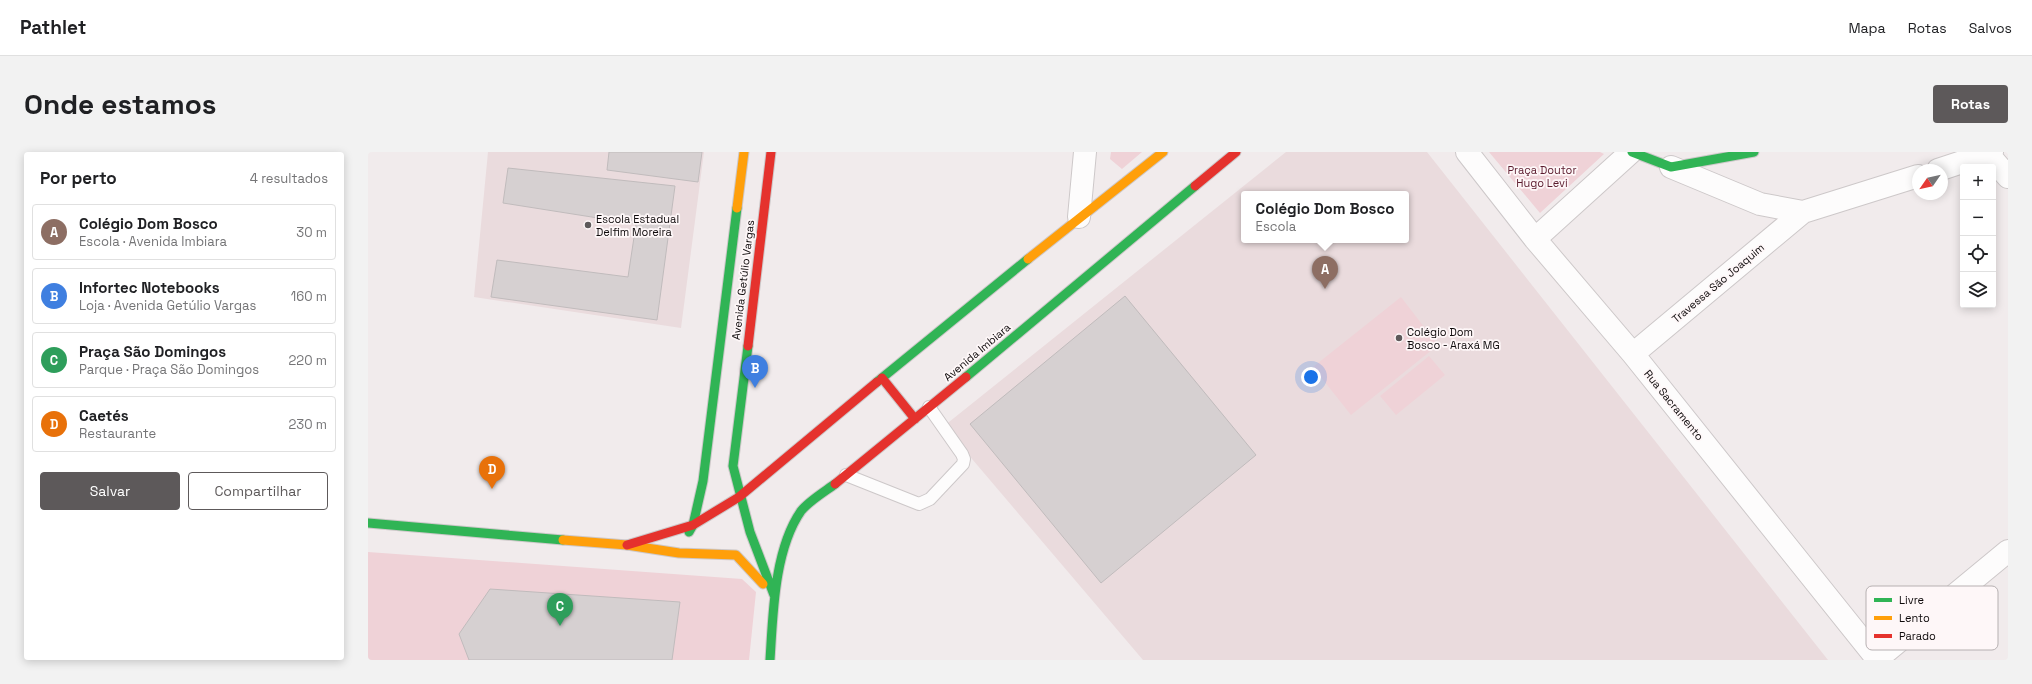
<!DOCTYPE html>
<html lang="pt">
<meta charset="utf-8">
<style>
:root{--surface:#fff;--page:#f2f2f2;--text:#202124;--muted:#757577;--line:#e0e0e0;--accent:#5d595a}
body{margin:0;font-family:"Space Grotesk",sans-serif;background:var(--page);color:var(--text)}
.controls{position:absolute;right:12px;top:12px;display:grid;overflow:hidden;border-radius:4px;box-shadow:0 2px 10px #0003}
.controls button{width:36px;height:36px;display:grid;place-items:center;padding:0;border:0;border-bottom:1px solid var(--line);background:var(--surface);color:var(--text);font:20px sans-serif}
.compass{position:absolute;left:1544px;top:12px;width:36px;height:36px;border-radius:50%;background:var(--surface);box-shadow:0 2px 10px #0003;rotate:236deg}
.you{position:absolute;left:943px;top:225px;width:14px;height:14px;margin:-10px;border:3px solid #fff;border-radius:50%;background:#1a73e8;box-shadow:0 0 0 6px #1a73e833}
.badge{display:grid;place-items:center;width:26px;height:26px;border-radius:50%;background:var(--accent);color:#fff;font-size:13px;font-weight:700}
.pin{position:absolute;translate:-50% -33px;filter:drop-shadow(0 1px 2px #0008)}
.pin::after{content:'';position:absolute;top:21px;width:14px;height:12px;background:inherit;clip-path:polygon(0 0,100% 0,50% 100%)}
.popup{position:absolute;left:873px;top:39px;width:168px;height:52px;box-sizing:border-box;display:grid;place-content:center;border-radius:4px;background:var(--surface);filter:drop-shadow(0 1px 3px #0005);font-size:13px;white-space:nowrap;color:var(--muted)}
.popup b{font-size:15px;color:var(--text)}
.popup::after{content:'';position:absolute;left:50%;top:100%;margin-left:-8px;border:8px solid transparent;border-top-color:var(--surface)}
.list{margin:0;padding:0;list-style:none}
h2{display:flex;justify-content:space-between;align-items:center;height:52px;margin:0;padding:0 16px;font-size:17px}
h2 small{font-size:13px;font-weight:400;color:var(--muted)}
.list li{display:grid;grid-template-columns:26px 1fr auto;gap:12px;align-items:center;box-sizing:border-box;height:56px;margin:0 8px 8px;padding:0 8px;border:1px solid var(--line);border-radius:4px}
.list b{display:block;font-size:15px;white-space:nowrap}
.list p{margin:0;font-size:13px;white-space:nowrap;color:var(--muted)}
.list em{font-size:13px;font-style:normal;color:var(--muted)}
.actions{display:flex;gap:8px;padding:12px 16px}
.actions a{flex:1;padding:9px 0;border:1px solid var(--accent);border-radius:4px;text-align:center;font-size:14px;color:var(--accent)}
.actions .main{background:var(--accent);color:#fff}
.icon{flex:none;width:22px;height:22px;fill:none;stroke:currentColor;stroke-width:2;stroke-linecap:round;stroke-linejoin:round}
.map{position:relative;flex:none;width:1640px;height:508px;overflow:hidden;border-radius:4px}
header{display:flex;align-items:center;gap:24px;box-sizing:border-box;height:56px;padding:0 20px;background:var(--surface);border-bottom:1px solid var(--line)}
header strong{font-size:19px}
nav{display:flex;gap:22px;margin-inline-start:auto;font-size:14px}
.intro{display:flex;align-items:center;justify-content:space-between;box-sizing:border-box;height:96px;padding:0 24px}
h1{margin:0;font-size:28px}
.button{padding:10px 18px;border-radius:4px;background:var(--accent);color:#fff;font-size:14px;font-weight:700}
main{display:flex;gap:24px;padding:0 24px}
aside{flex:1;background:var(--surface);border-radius:4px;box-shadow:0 2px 10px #0003}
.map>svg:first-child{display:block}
.built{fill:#eadbdd;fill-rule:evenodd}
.green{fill:#efd2d7}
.building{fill:#d6d0d1;stroke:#c0bbbc}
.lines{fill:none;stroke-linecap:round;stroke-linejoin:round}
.lane-casing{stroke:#cdc8c9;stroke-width:14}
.street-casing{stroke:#cdc8c9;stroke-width:24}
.fast-casing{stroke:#cdc8c9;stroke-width:11}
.slow-casing{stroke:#cdc8c9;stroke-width:11}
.jam-casing{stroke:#cdc8c9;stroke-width:11}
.lane{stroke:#fdfcfc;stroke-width:12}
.street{stroke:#fdfcfc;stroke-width:22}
.fast{stroke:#30b455;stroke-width:9}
.slow{stroke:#ff9f0a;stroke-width:9}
.jam{stroke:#e5322d;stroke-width:9}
.poi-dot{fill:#5d595a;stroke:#fef7f8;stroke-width:1.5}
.labels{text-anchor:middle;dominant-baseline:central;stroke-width:3.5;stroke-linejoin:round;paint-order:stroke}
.park-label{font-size:11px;fill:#5b1b2d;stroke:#fef7f8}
.poi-label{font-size:11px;fill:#0e0a0b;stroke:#fef7f8;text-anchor:start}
.street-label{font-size:11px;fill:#0e0a0b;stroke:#fef7f8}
.key{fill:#fef7f8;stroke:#b6b0b1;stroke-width:1}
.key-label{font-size:11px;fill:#0e0a0b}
</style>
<header>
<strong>Pathlet</strong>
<nav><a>Mapa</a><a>Rotas</a><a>Salvos</a></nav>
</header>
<div class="intro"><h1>Onde estamos</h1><a class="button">Rotas</a></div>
<main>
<aside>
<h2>Por perto<small>4 resultados</small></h2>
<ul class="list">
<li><span class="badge" style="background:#8d6e63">A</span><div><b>Colégio Dom Bosco</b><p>Escola · Avenida Imbiara</p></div><em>30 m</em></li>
<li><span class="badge" style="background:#3f7fe0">B</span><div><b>Infortec Notebooks</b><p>Loja · Avenida Getúlio Vargas</p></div><em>160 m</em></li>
<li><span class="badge" style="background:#2e9e5b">C</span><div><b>Praça São Domingos</b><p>Parque · Praça São Domingos</p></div><em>220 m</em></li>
<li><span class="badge" style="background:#e8710a">D</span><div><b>Caetés</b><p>Restaurante</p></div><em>230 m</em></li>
</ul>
<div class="actions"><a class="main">Salvar</a><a>Compartilhar</a></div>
</aside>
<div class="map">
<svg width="1640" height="508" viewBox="0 0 1640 508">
<rect width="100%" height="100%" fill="#f1ebec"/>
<path class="built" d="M120,0H336L313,176L106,145Z
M918,0H1059L1460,508H775L576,274ZM876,42H1038V88H876Z"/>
<path class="green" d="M743,0H774L754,17L742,7Z
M1121,0H1232L1236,2L1172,61Z
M1033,145L1070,193L983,263L945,215Z
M1061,204L1077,223L1028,263L1012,244Z
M0,400L374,427L388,440L381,508H0Z"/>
<path class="building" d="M241,0H334L330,30L239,18Z
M140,16L307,34L289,168L123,145L129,108L260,125L268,72L135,51Z
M757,144L888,303L733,431L602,272Z
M122,437L312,450L304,508H101L91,482Z"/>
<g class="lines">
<defs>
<path id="lane" d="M478,323L551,352L562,347L595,312L596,307L594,302L561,255"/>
<path id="street" d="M1099,0L1167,87L1265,202L1510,508
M1620,2L1640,25
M1303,15L1392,52L1435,60L1550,24
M1570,18L1624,0
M711,65L717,0
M1167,87L1263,0
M1265,202L1435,60
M1508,508L1640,399"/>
<path id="fast" d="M1264,0L1303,15L1386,0
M380,194L365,314L382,380L406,443
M598,225L827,34
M509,230L660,107
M0,371L195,388
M321,380L325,373L335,329L369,56
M402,508C405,462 406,398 433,359C441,349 456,340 467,332"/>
<path id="slow" d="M369,56L376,0
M660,107L795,0
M195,388L259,393L311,401L368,403L395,432"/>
<path id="jam" d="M827,34L868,0
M380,194L403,0
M514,226L547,267
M467,332L598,225
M259,393L325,373L371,345L509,230"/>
</defs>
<use href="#lane" class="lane-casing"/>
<use href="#street" class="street-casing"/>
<use href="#fast" class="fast-casing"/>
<use href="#slow" class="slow-casing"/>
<use href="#jam" class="jam-casing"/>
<use href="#lane" class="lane"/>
<use href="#street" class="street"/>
<use href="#fast" class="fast"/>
<use href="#slow" class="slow"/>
<use href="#jam" class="jam"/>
</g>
<g class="poi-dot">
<circle cx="220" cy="73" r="4"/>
<circle cx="1031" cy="186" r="4"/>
</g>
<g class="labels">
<g class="park-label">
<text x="1174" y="18">Praça Doutor<tspan x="1174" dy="13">Hugo Levi</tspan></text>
</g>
<g class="poi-label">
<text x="228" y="67">Escola Estadual<tspan x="228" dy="13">Delfim Moreira</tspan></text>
<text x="1039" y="180">Colégio Dom<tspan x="1039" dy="13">Bosco - Araxá MG</tspan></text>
</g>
<g class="street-label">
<text transform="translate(375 128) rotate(-83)">Avenida Getúlio Vargas</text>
<text transform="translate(1350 131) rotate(-40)">Travessa São Joaquim</text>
<text transform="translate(609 200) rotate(-40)">Avenida Imbiara</text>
<text transform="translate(1306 253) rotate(51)">Rua Sacramento</text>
</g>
</g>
<rect x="1498" y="434" width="132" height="64" rx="6" class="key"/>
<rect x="1506" y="446" width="18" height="4" fill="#30b455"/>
<rect x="1506" y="464" width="18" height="4" fill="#ff9f0a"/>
<rect x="1506" y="482" width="18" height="4" fill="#e5322d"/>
<g class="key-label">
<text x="1531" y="452">Livre</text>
<text x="1531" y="470">Lento</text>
<text x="1531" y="488">Parado</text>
</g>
</svg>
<div class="controls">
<button>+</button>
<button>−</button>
<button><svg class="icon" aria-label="locate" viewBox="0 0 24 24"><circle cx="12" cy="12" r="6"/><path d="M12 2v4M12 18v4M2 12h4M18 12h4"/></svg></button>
<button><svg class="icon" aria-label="layers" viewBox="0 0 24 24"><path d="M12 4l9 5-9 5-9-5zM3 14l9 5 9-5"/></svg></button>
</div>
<svg class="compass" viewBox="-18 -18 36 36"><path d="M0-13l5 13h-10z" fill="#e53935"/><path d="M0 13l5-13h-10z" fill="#757577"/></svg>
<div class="you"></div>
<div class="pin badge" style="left:957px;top:137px;background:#8d6e63">A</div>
<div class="popup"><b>Colégio Dom Bosco</b>Escola</div>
<div class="pin badge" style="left:387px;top:236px;background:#3f7fe0">B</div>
<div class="pin badge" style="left:192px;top:474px;background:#2e9e5b">C</div>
<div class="pin badge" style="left:124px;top:337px;background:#e8710a">D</div>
</div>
</main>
